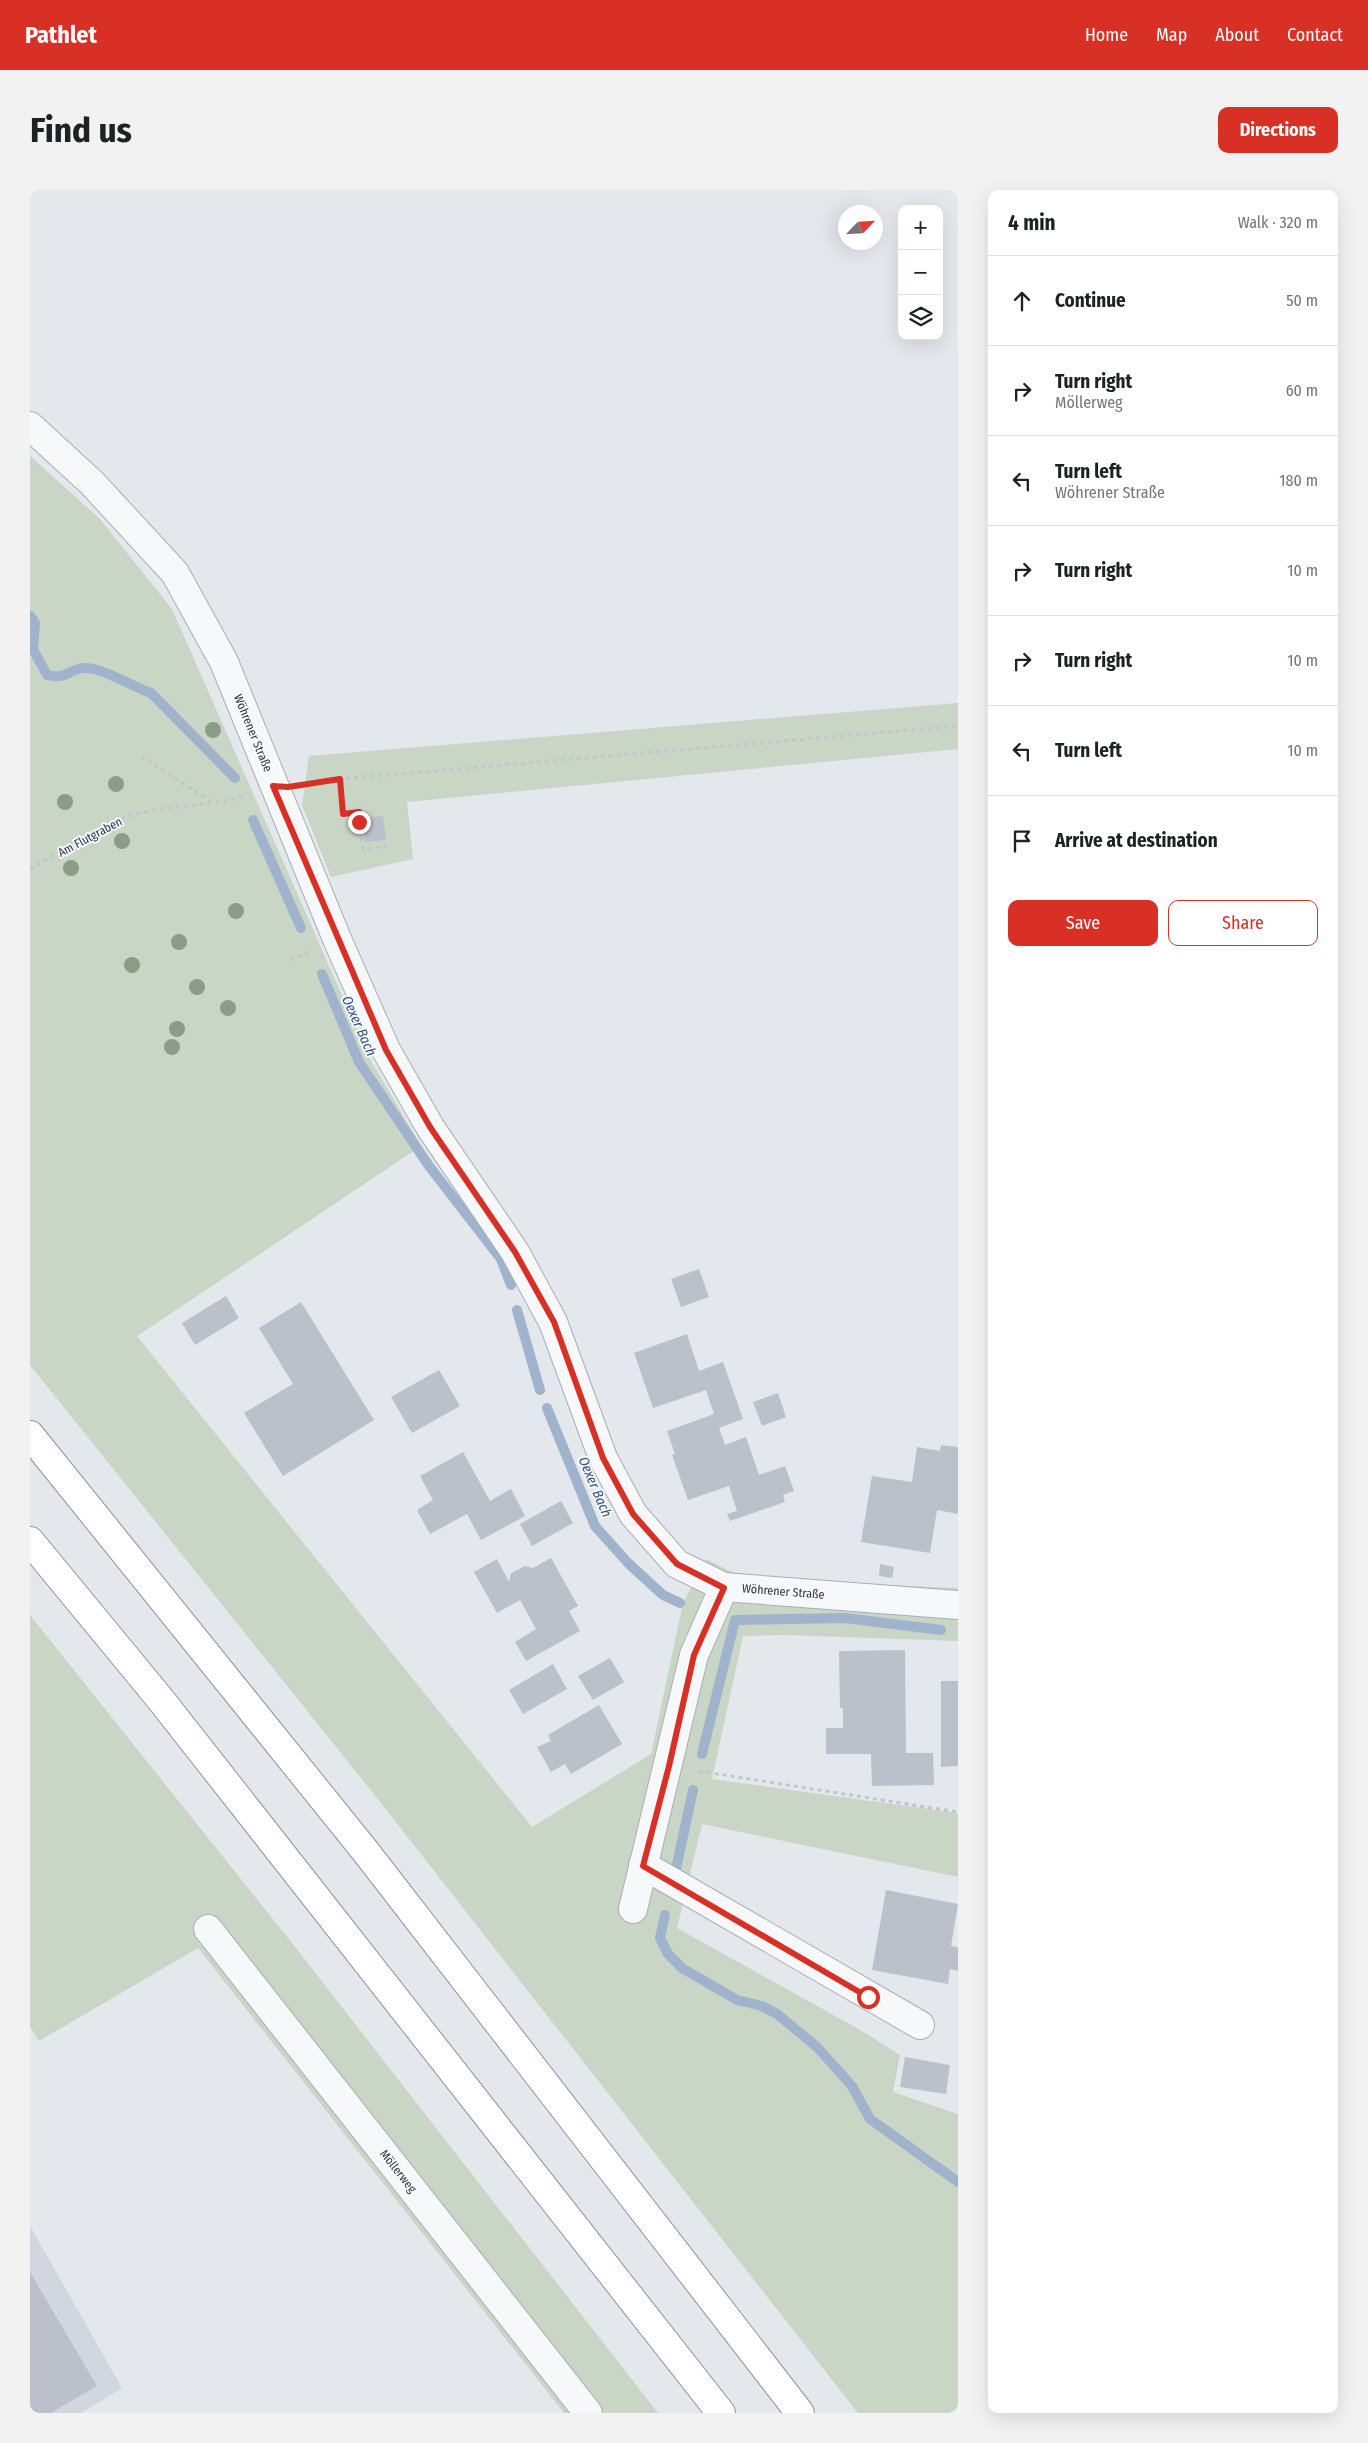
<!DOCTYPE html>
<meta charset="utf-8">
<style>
:root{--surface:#fff;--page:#f2f2f2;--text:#202124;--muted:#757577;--line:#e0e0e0;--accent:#d93025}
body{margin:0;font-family:"Fira Sans Condensed",sans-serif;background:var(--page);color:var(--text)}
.controls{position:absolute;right:15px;top:15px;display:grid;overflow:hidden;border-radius:10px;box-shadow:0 5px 20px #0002}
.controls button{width:45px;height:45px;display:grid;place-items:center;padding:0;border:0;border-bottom:1px solid var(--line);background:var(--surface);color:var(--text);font:25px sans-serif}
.compass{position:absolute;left:808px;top:15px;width:45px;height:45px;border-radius:50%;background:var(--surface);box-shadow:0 5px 20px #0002;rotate:65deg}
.stop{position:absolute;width:15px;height:15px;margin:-11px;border:4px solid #d93025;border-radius:50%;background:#fff}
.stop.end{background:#d93025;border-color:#fff;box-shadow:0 1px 5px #0008}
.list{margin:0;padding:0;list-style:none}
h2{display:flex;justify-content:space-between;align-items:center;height:65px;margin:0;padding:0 20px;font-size:21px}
h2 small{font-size:16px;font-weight:400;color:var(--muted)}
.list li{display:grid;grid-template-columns:32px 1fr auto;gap:15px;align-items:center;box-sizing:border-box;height:90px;padding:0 20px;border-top:1px solid var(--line)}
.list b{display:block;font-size:19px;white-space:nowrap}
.list p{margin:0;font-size:16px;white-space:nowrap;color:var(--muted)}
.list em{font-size:16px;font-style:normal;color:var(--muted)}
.actions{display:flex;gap:10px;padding:15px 20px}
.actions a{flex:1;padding:11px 0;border:1px solid var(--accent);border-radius:10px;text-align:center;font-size:18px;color:var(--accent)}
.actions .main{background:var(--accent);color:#fff}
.icon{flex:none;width:28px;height:28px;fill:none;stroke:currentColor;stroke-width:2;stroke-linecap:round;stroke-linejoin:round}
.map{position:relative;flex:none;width:928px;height:2223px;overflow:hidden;border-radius:10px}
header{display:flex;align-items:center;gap:30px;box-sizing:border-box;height:70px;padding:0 25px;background:var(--accent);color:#fff}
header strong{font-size:24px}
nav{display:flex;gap:28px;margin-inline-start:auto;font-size:18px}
.intro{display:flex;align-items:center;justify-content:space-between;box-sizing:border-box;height:120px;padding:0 30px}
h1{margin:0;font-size:35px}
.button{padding:12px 22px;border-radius:10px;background:var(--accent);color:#fff;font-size:18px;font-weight:700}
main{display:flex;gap:30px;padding:0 30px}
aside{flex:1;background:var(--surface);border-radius:10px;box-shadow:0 5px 20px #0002}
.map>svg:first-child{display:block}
.built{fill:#d2d6de}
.green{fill:#c9d6c5}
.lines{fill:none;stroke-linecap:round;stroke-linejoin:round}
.stream{stroke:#9fb4cc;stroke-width:10}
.building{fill:#bbc0ca}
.minor-casing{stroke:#a9aeb7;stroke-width:30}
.highway-casing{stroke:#8b94a3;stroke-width:30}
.path{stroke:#c2c5cb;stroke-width:3;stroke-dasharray:4 4;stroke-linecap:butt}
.minor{stroke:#f7f8fa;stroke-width:28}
.highway{stroke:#fff;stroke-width:28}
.tree{fill:#899d89}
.route{stroke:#d93025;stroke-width:6}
.labels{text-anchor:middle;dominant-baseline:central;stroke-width:4;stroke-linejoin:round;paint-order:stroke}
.street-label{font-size:12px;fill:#2b3445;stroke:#f4f6f9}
.water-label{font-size:14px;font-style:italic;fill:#34527a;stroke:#f4f6f9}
</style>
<header>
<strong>Pathlet</strong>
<nav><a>Home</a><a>Map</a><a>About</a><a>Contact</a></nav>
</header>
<div class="intro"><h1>Find us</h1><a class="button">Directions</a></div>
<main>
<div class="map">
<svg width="928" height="2223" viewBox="0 0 928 2223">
<rect width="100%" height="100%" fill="#e4e7ec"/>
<path class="built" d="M0,2036L92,2198L51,2223H0Z"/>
<path class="green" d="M0,266L70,329L142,419L340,869L391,956L107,1146L502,1637L621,1564L653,1413L676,1369L702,1382L749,1391L928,1398V1451L755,1445L713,1446L682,1589L928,1623V1687L672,1634L647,1738L832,1841L870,1865L863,1902L928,1924V2223H828L351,1613L0,1175Z
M928,513V559L377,612L383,669L301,687L272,615L279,566Z
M0,1425L266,1758L628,2223H534L168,1758L9,1851L0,1837Z"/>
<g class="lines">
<path class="stream" d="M0,426L5,433L3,459L17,485C37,490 38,479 54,478C72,477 103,497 121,503L205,588
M223,630L271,738
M292,784L329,872L399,976L471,1069L481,1095
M487,1120L510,1200
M517,1218L565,1336L598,1373L633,1405L650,1413
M672,1564L705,1430L815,1428L911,1440
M646,1679L663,1600
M635,1725L630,1748L638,1764L652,1778L707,1810L732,1816L747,1824L787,1857L822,1896L840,1929L928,1992"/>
</g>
<path class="building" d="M353,626L356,650L335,652L332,628Z
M669,1079L679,1107L651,1117L641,1089Z
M196,1106L209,1128L165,1155L152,1133Z
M271,1112L344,1230L253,1286L214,1223L263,1194L229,1138Z
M657,1144L669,1181L693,1172L713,1229L689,1238L695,1255L716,1247L729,1285L755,1276L764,1301L753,1305L755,1312L700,1331L697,1324L707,1321L699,1296L658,1310L642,1265L645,1264L637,1241L684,1224L676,1200L623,1218L604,1163Z
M409,1180L430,1216L382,1243L361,1207Z
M748,1203L756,1227L732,1236L723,1212Z
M911,1255L928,1257V1324L907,1320L900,1363L831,1352L842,1286L882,1292L887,1257L910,1261Z
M433,1262L460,1311L481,1299L495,1326L451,1350L437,1324L400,1344L387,1320L403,1310L390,1286Z
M531,1311L543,1333L502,1356L490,1334Z
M521,1368L548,1416L539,1421L550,1441L496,1471L485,1452L506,1439L490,1410L467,1423L444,1382L467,1369L479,1392L481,1383L495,1376L503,1378Z
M850,1374L864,1377L862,1388L849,1386Z
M875,1460L876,1563H903L904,1595L842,1596L841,1564H796V1538H813V1518H810L809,1461Z
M580,1468L594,1492L563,1510L548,1486Z
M523,1474L537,1499L493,1524L479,1500Z
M911,1491H928V1576L911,1577Z
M569,1515L592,1554L541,1584L535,1574L521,1582L507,1557L521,1551L518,1545Z
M856,1700L928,1714L921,1756L928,1757V1781L920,1779L918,1794L842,1780Z
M875,1867L920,1875L916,1904L870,1897Z
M0,2082L67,2196L21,2223H0Z"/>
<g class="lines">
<defs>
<g id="minor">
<path id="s1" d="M0,236L62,293L145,383L194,472L307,749L356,860L400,937L485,1062L523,1132L573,1268L603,1324L647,1374L694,1397L928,1415"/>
<path d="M613,1675L890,1835"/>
<path d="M603,1719L664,1465L694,1397"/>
<path id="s2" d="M178,1739L558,2223"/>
</g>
<path id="highway" d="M0,1245L336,1662L770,2223
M0,1351L131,1510L691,2223"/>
</defs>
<use href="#minor" class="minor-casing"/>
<use href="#highway" class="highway-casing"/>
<path class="path" d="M111,566L180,611
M310,589L313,624L329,622V632H333
M276,594L310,589L928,536
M329,632L333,659L357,656
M0,679C34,660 70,633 109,623C144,614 181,617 214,606
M260,770L279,762
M669,1581L928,1622"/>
<use href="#minor" class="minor"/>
<use href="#highway" class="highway"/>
</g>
<g class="tree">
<circle cx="183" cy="540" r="8"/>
<circle cx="86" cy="594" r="8"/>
<circle cx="35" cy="612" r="8"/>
<circle cx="92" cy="651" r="8"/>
<circle cx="41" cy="678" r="8"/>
<circle cx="206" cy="721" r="8"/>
<circle cx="149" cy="752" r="8"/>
<circle cx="102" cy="775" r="8"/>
<circle cx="167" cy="797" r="8"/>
<circle cx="198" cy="818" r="8"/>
<circle cx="147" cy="839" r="8"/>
<circle cx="142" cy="857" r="8"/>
</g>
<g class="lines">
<path class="route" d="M329,632V622L313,624L310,589L258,597L243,596L356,860L400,937L485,1062L524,1132L573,1268L603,1324L647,1374L694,1398L664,1465L639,1576L613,1676L838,1807"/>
</g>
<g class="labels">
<g class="street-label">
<text stroke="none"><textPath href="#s1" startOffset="385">Wöhrener Straße</textPath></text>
<text transform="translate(60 647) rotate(-28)">Am Flutgraben</text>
<text stroke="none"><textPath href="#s1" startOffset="1435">Wöhrener Straße</textPath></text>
<text stroke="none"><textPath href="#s2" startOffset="308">Möllerweg</textPath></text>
</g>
<g class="water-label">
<text transform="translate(329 836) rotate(66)">Oexer Bach</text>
<text transform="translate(565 1297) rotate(67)">Oexer Bach</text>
</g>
</g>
</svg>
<div class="controls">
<button>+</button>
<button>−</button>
<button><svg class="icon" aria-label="layers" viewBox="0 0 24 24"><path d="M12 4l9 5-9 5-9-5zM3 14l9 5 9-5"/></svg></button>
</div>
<svg class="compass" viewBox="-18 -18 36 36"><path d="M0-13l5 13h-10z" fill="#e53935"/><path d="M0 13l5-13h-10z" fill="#757577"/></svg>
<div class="stop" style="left:838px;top:1807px"></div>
<div class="stop end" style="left:329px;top:632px"></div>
</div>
<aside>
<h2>4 min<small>Walk · 320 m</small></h2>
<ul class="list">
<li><svg class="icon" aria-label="ahead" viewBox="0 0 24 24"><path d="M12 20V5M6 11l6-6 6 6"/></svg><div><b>Continue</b></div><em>50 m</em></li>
<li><svg class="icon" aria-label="right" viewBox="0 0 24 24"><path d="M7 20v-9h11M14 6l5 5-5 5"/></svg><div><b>Turn right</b><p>Möllerweg</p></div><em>60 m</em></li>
<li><svg class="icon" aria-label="left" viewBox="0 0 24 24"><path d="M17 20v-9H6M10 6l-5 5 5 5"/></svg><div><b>Turn left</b><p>Wöhrener Straße</p></div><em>180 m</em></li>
<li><svg class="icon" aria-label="right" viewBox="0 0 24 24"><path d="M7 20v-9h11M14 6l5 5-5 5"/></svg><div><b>Turn right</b></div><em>10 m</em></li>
<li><svg class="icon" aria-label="right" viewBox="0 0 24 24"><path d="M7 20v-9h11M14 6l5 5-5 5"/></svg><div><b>Turn right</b></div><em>10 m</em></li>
<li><svg class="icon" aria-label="left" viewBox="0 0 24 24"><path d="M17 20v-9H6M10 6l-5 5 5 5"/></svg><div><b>Turn left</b></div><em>10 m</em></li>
<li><svg class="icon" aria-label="arrive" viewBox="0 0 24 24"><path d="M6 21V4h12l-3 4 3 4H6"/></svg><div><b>Arrive at destination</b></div></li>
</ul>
<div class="actions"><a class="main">Save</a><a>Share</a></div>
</aside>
</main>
